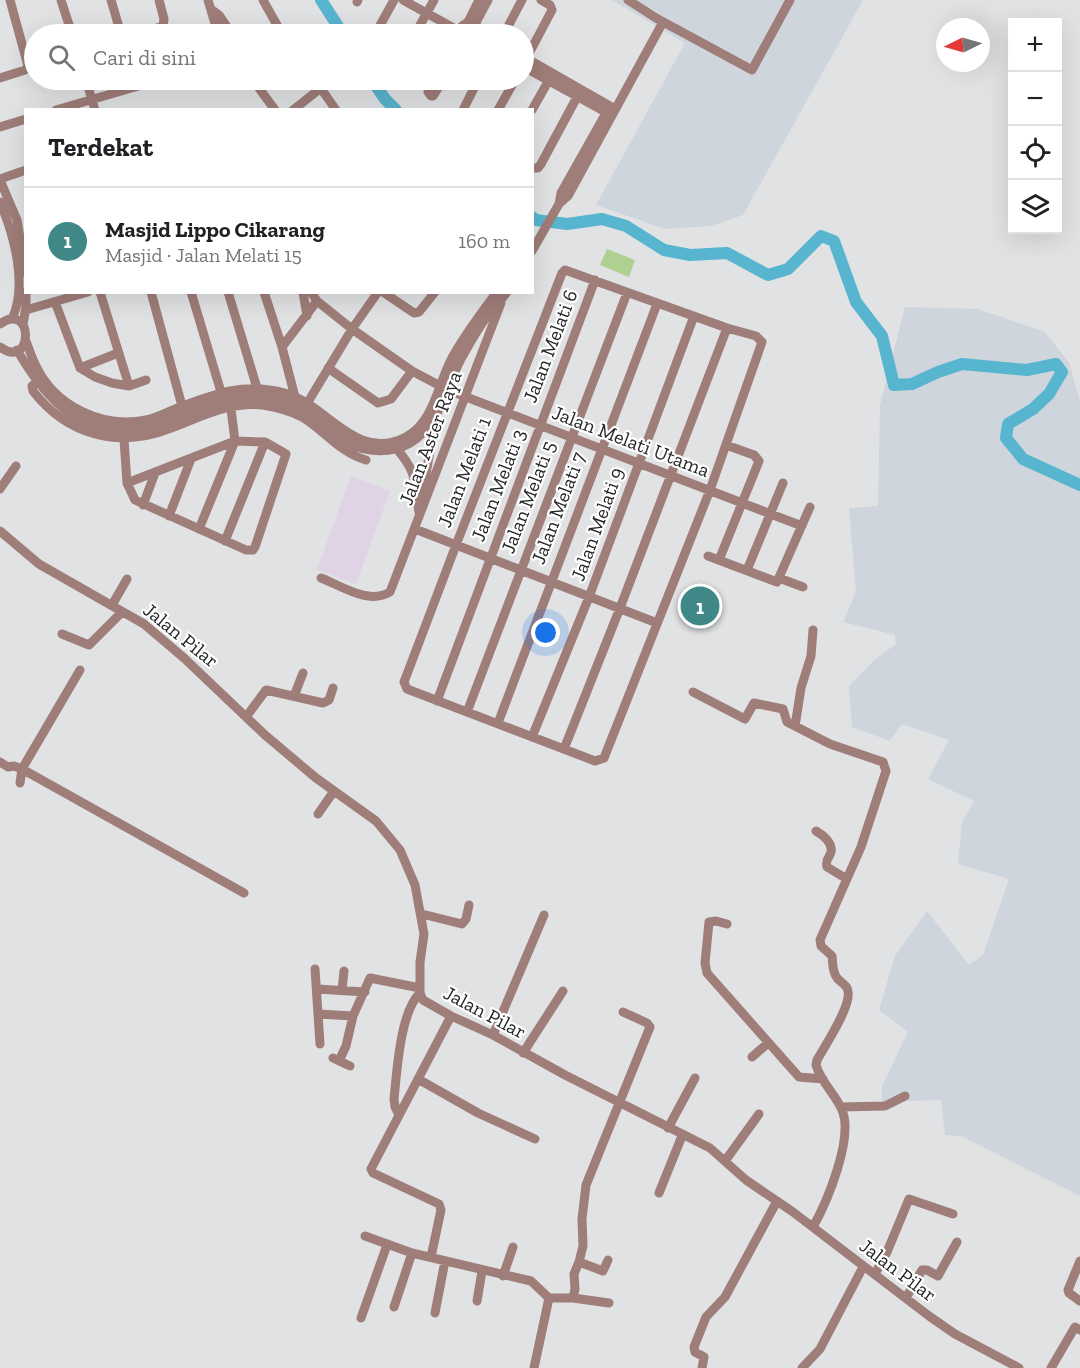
<!DOCTYPE html>
<html lang="id">
<meta charset="utf-8">
<style>
:root{--surface:#fff;--page:#f6f6f6;--text:#202124;--muted:#757577;--line:#e0e0e0;--accent:#408887}
body{margin:0;font-family:"Zilla Slab",serif;background:var(--page);color:var(--text)}
.controls{position:absolute;right:18px;top:18px;display:grid;overflow:hidden;border-radius:0px;box-shadow:0 6px 24px #0002}
.controls button{width:54px;height:54px;display:grid;place-items:center;padding:0;border:0;border-bottom:2px solid var(--line);background:var(--surface);color:var(--text);font:30px sans-serif}
.compass{position:absolute;left:936px;top:18px;width:54px;height:54px;border-radius:50%;background:var(--surface);box-shadow:0 6px 24px #0002;rotate:265deg}
.you{position:absolute;left:546px;top:633px;width:21px;height:21px;margin:-15px;border:4px solid #fff;border-radius:50%;background:#1a73e8;box-shadow:0 0 0 9px #1a73e833}
.badge{display:grid;place-items:center;width:39px;height:39px;border-radius:50%;background:var(--accent);color:#fff;font-size:20px;font-weight:700}
.pin{position:absolute;translate:-50% -50%;border:3px solid #fff;box-shadow:0 2px 6px #0006}
.list{margin:0;padding:0;list-style:none}
h2{display:flex;justify-content:space-between;align-items:center;height:78px;margin:0;padding:0 24px;font-size:26px}
h2 small{font-size:20px;font-weight:400;color:var(--muted)}
.list li{display:grid;grid-template-columns:39px 1fr auto;gap:18px;align-items:center;box-sizing:border-box;height:108px;padding:0 24px;border-top:2px solid var(--line)}
.list b{display:block;font-size:22px;white-space:nowrap}
.list p{margin:0;font-size:20px;white-space:nowrap;color:var(--muted)}
.list em{font-size:20px;font-style:normal;color:var(--muted)}
.icon{flex:none;width:33px;height:33px;fill:none;stroke:currentColor;stroke-width:2;stroke-linecap:round;stroke-linejoin:round}
.map{position:relative;flex:none;width:1080px;height:1368px;overflow:hidden}
.search{position:absolute;background:var(--surface);box-shadow:0 6px 24px #0002;left:24px;top:24px;width:510px;height:66px;display:flex;align-items:center;gap:15px;box-sizing:border-box;padding:0 21px;border-radius:33px;color:var(--muted);font-size:22px}
.panel{position:absolute;background:var(--surface);box-shadow:0 6px 24px #0002;left:24px;top:108px;width:510px;height:186px;border-radius:0px}
.map>svg:first-child{display:block}
.built{fill:#cfd5dd}
.education{fill:#e0d3e6}
.green{fill:#b0d091}
.lines{fill:none;stroke-linecap:round;stroke-linejoin:round}
.river{stroke:#58b5cf;stroke-width:12}
.minor{stroke:#9f7d78;stroke-width:9}
.labels{text-anchor:middle;dominant-baseline:central;stroke-width:4.5;stroke-linejoin:round;paint-order:stroke}
.street-label{font-size:20px;fill:#242526;stroke:#fff}
</style>
<div class="map">
<svg width="1080" height="1368" viewBox="0 0 1080 1368">
<rect width="100%" height="100%" fill="#e0e2e4"/>
<path class="built" d="M612,0H863L743,215L711,226L665,229L596,205L685,43Z
M905,307L978,309L1045,332L1069,363L1080,401V1196L961,1136L945,1135L941,1100L882,1102V1086L908,1032L879,1010L895,956L927,911L969,965L983,955L1009,879L958,864L962,822L974,801L928,779L949,740L902,724L890,741L852,727L849,686L873,661L896,644L895,635L843,622L856,592L849,508L878,506L880,405Z"/>
<path class="education" d="M351,476L390,491L356,584L317,570Z"/>
<path class="green" d="M607,249L635,260L629,277L600,265Z"/>
<g class="lines">
<path class="river" d="M321,0L343,34
M372,80L385,99L396,110
M532,217L536,220L567,224L602,219L626,226L664,250L690,255L727,253L768,275L788,269L821,236L834,241L856,302L882,336L894,385L912,384L938,372L962,364L1027,370L1056,364L1062,372L1049,394L1033,409L1008,424L1006,438L1023,459L1080,485"/>
<path class="minor" d="M61,0L72,34
M111,0L121,34
M208,0L218,34
M263,0L282,34
M403,0L459,31
M628,0L656,18L752,70L790,0
M357,2L358,0
M211,9L219,15L232,34
M471,22L478,27L481,34
M475,24L488,0
M378,29L394,0
M140,34L163,26L164,19L159,0
M415,34L434,0
M459,34L462,26L468,22L479,0
M504,34L522,0
M524,57L615,109
M524,63L552,10L550,5L541,0
M524,67L611,115
M0,78L25,70L28,66L10,0
M86,80L95,110
M253,80L275,110
M315,80L336,110
M435,80L428,92L431,96H433L443,80
M56,110L159,80
M293,110L321,88
M463,110L478,80
M498,110L515,80
M532,110L549,80
M0,127L26,119
M532,168H538L541,164L577,97
M0,179L26,170
M0,180L17,220L26,273
M0,202C14,235 28,285 12,319
M559,204L568,196L663,22
M532,251L559,204L561,193L610,106
M565,270L727,328L756,336L762,342L710,490L604,758L595,761L407,689L404,682L456,545L562,273Z
M100,292L129,386
M151,292L182,406
M191,292L221,392
M228,292L257,388
M264,292L282,347L295,397
M303,292L307,316
M311,292L317,301L352,329L412,371L448,390L802,526
M383,292L414,313L419,312L435,292
M55,302L80,368L95,377L112,383L129,386L146,380
M26,310L88,292
M0,324C34,300 34,371 0,347
M23,325L26,306V292
M26,341C29,349 32,358 36,366C55,406 102,429 146,420C156,418 166,413 175,409C214,394 243,382 285,393C328,405 356,463 406,437C435,421 438,382 453,356C466,333 481,313 497,292
M282,347L317,301
M17,350C41,391 72,430 124,431C146,431 169,420 189,412C219,400 248,389 281,400C292,403 304,408 314,415C322,421 329,429 337,436C357,452 387,456 410,443C441,425 445,388 461,359C470,343 480,324 492,310C497,304 502,299 507,292
M80,368L118,353
M328,368L378,403L391,399L412,371
M37,382L32,386L33,391C67,435 118,449 171,428C201,417 230,401 263,405C275,407 291,411 302,417C325,431 339,452 366,460
M308,402L352,329L378,292
M123,425L127,483L135,500L246,550H253L255,547L286,454L265,442L235,441L127,483
M396,448C418,473 414,482 419,512
M0,489L16,466
M422,496L436,418
M143,505L155,473
M169,516L191,459
M199,529L235,441L230,401
M415,529L657,623
M0,531L39,564L144,624L184,658L265,735L316,778L376,821L400,850L415,885L424,934L420,962V993L423,1000L451,1016L493,1035L565,1075L710,1148L746,1180L793,1212L929,1316L955,1334L1019,1368
M225,541L265,442
M708,556L777,582L810,507
M719,560L759,461L754,455L726,445
M747,570L783,483
M321,578C342,586 368,605 390,592L501,303
M779,578L803,587
M112,605L127,579
M62,634L89,645L122,612
M693,692L745,719L754,703L783,709L787,722L830,744L883,762L886,771L861,847L820,940L821,946L832,956C833,964 832,971 837,978C840,982 845,984 847,988C855,1002 824,1047 817,1060L816,1065C821,1082 835,1094 842,1110C854,1138 827,1202 813,1227
M294,696L303,673
M437,701L595,280
M467,712L627,293
M246,717L266,690L323,703L329,700L333,688
M498,723L657,304
M795,726L801,688L811,656L813,630
M532,737L589,597L694,316
M564,749L620,608L727,328
M0,762L8,767L14,766L22,769L244,893
M20,783L22,769L80,670
M318,814L334,791
M816,831C823,835 833,843 831,852C829,859 825,859 827,867L847,879
M422,914L462,924L466,919L469,905
M727,924L716,921L709,922L705,963L707,973L799,1077L823,1079
M315,969L320,1044
M317,989L365,992
M342,990L344,971
M318,1014L353,1016
M493,1035L544,915
M523,1053L563,991
M752,1057L768,1043
M333,1058L350,1066
M339,1061L346,1046L353,1016L370,978L420,988
M418,1079L478,1113L535,1139
M841,1107L885,1106L905,1096
M399,1115L395,1107L394,1099C397,1071 400,1012 420,993
M668,1128L695,1078
M725,1161L759,1114
M659,1193L682,1136
M365,1236L412,1253L531,1281L549,1298H573L575,1289L574,1274L579,1262L583,1246L582,1219L586,1185L650,1027L647,1023L623,1012
M431,1257L441,1210L439,1204L373,1173L371,1169L451,1016
M1080,1261L1068,1290L1069,1293L1080,1301
M579,1262L603,1271L608,1260
M875,1274L887,1252L909,1199L953,1214
M503,1276L513,1247
M573,1298L609,1303
M906,1298L922,1270H927L938,1276L957,1242
M477,1301L482,1271
M394,1307L412,1253
M435,1313L445,1261
M361,1318L387,1245
M534,1368L549,1298
M702,1368L704,1357L695,1352L694,1347L706,1317L725,1297L777,1201
M802,1368L820,1349L863,1267
M1051,1368L1075,1327L1080,1330"/>
</g>
<g class="labels">
<g class="street-label">
<text transform="translate(550 346) rotate(-69)">Jalan Melati 6</text>
<text transform="translate(430 438) rotate(-69)">Jalan Aster Raya</text>
<text transform="translate(631 441) rotate(21)">Jalan Melati Utama</text>
<text transform="translate(464 472) rotate(-69)">Jalan Melati 1</text>
<text transform="translate(498 485) rotate(-69)">Jalan Melati 3</text>
<text transform="translate(528 497) rotate(-69)">Jalan Melati 5</text>
<text transform="translate(558 508) rotate(-69)">Jalan Melati 7</text>
<text transform="translate(597 524) rotate(-70)">Jalan Melati 9</text>
<text transform="translate(181 635) rotate(39)">Jalan Pilar</text>
<text transform="translate(485 1012) rotate(28)">Jalan Pilar</text>
<text transform="translate(898 1270) rotate(37)">Jalan Pilar</text>
</g>
</g>
</svg>
<div class="controls">
<button>+</button>
<button>−</button>
<button><svg class="icon" aria-label="locate" viewBox="0 0 24 24"><circle cx="12" cy="12" r="6"/><path d="M12 2v4M12 18v4M2 12h4M18 12h4"/></svg></button>
<button><svg class="icon" aria-label="layers" viewBox="0 0 24 24"><path d="M12 4l9 5-9 5-9-5zM3 14l9 5 9-5"/></svg></button>
</div>
<svg class="compass" viewBox="-18 -18 36 36"><path d="M0-13l5 13h-10z" fill="#e53935"/><path d="M0 13l5-13h-10z" fill="#757577"/></svg>
<div class="you"></div>
<div class="pin badge" style="left:700px;top:606px">1</div>
<div class="search"><svg class="icon" aria-label="search" viewBox="0 0 24 24"><circle cx="10" cy="10" r="6"/><path d="M15 15l6 6"/></svg>Cari di sini</div>
<section class="panel">
<h2>Terdekat<small></small></h2>
<ul class="list">
<li><span class="badge">1</span><div><b>Masjid Lippo Cikarang</b><p>Masjid · Jalan Melati 15</p></div><em>160 m</em></li>
</ul>
</section>
</div>
